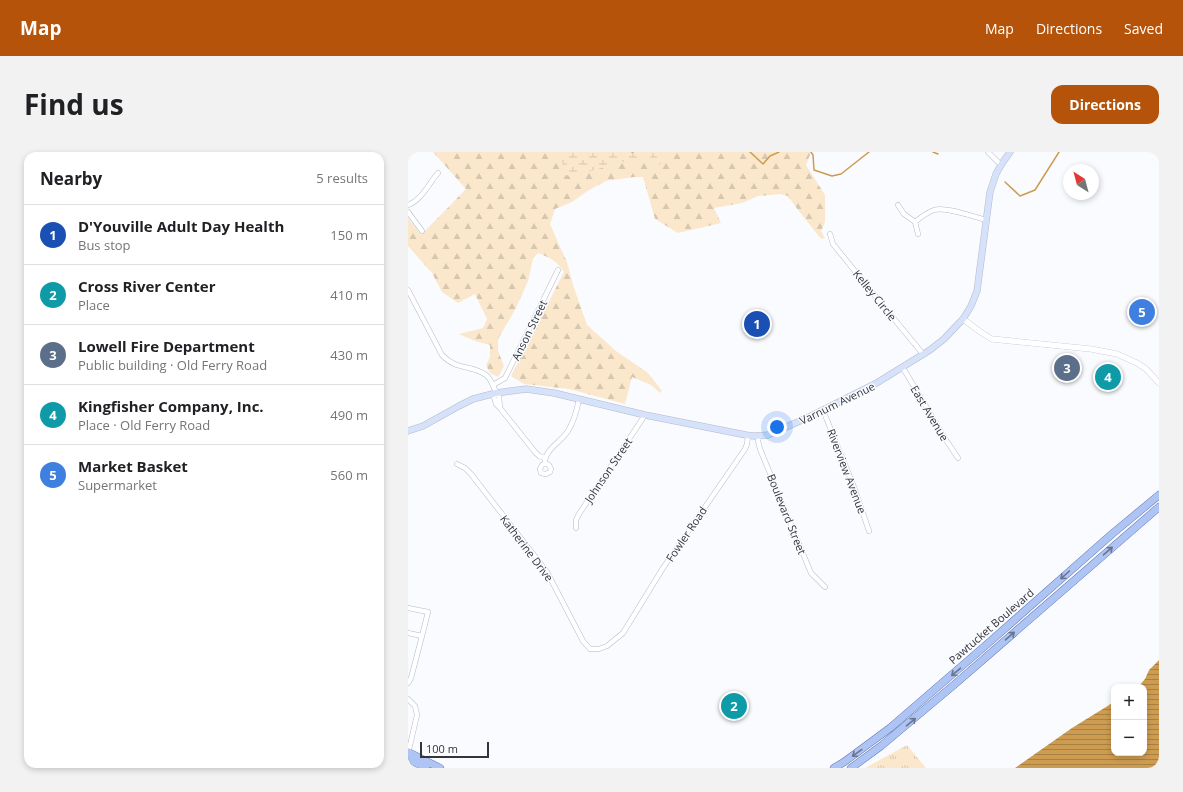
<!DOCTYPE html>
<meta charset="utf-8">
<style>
:root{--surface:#fff;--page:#f2f2f2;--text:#202124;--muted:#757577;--line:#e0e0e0;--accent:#b45309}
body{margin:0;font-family:"Open Sans",sans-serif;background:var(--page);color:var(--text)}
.controls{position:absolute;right:12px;bottom:12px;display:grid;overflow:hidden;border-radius:8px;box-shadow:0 2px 6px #0003}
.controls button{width:36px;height:36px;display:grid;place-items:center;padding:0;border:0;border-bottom:1px solid var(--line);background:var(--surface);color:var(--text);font:20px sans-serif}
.compass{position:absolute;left:655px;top:12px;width:36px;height:36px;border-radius:50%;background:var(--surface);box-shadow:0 2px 6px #0003;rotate:324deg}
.scale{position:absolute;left:12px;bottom:10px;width:69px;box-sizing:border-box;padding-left:4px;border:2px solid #32353c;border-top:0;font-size:11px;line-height:14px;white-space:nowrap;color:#32353c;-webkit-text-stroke:3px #fafbff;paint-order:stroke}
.you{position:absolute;left:369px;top:275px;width:14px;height:14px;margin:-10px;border:3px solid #fff;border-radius:50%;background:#1a73e8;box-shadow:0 0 0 6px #1a73e833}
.badge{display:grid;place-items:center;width:26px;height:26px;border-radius:50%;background:var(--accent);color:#fff;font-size:13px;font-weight:700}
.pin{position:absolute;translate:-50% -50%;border:2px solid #fff;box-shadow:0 1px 4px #0006}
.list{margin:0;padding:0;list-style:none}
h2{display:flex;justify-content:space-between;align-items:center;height:52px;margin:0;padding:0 16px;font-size:17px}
h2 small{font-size:13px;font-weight:400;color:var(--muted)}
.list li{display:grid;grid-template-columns:26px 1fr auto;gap:12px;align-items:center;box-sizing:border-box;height:60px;padding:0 16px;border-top:1px solid var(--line)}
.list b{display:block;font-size:15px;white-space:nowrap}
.list p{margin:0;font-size:13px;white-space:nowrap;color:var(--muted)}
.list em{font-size:13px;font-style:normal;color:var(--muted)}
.map{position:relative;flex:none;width:751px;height:616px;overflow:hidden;border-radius:12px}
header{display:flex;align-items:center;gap:24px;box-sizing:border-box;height:56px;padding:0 20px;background:var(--accent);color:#fff}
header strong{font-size:19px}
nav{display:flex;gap:22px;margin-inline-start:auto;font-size:14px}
.intro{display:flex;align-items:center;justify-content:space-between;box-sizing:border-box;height:96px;padding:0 24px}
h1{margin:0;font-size:28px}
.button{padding:10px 18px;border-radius:12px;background:var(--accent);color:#fff;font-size:14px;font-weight:700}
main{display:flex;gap:24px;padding:0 24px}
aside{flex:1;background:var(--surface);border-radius:12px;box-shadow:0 2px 6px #0003}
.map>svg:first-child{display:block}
.forest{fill:url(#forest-firs)}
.wetland{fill:url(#wetland-marsh)}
.park{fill:url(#park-tufts)}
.water{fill:url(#water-rules)}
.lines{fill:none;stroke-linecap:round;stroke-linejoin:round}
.stream{stroke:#cd9c50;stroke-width:1.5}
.minor-casing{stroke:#b4bbca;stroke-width:5.5}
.tertiary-casing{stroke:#b4bbca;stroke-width:6}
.secondary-casing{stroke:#b4bbca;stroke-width:7}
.primary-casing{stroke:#6078af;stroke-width:8}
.minor{stroke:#fff;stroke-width:4.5}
.tertiary{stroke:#fff;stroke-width:5.5}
.secondary{stroke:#d6e1fa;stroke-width:6}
.primary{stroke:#aec4f4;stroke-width:7}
.oneway{stroke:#6a758f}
.labels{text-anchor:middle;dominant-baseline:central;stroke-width:3;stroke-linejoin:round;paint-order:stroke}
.street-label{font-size:11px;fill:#32353c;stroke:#fafbff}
</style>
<header>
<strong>Map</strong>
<nav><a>Map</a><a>Directions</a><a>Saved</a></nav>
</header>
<div class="intro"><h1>Find us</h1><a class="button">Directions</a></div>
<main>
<aside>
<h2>Nearby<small>5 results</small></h2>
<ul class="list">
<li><span class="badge" style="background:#1a4fb4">1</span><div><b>D'Youville Adult Day Health</b><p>Bus stop</p></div><em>150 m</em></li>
<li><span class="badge" style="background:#0f9aa8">2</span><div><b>Cross River Center</b><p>Place</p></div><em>410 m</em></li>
<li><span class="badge" style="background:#5c6f8a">3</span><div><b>Lowell Fire Department</b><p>Public building · Old Ferry Road</p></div><em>430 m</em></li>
<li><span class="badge" style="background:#0f9aa8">4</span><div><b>Kingfisher Company, Inc.</b><p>Place · Old Ferry Road</p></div><em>490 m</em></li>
<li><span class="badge" style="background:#3f7fe0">5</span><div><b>Market Basket</b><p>Supermarket</p></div><em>560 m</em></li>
</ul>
</aside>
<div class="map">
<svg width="751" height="616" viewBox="0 0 751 616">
<defs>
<pattern id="forest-firs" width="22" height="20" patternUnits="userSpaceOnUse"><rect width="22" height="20" fill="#fbe7cb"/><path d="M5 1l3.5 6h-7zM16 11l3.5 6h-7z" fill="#d8c7af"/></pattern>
<pattern id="wetland-marsh" width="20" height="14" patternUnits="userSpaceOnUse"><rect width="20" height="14" fill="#fbe7cb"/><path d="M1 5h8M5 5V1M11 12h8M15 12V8" fill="none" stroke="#d8c7af"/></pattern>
<pattern id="park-tufts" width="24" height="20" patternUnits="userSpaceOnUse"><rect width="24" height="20" fill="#fbe7cb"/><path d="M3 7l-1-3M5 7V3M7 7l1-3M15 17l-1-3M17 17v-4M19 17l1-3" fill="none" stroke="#d8c7af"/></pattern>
<pattern id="water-rules" width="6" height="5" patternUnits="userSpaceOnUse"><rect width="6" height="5" fill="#cd9c50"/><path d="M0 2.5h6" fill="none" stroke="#a78044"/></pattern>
</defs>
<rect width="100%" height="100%" fill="#fafbff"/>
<path class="forest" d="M25,0H403L398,13L417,43V70L413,79L417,86L413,87L387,54L380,44L372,42L350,44L334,51L306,56L313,71L270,81L247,67L235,25H226L198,29L181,38L164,50L147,57L142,72L152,95L159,110L165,133L179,173L208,199L240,221L254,239L252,241L243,233L224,225L217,252L161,237L116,232L103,224L156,120C148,108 144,107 130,101L125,107L120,129L108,156L90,187V199L96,214L90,225L82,221L78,213L82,205V193L67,189L51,182L75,176L79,167L67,142L50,151L34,140L24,121L0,94V66L13,83L58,37Z"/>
<path class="wetland" d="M152,0H257L254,2L252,14L241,4L215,10L165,24L157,23Z"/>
<path class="park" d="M499,593L518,616H457Z"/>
<path class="water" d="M751,508V616H607L664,576L706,550V601H736V535H730L737,527L741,518Z"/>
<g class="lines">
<path class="stream" d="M224,0H225
M342,0L355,12L362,4L371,0
M403,0L405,3L406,18L424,24L433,22L461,0
M525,0L530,2
M597,30L612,44L627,38L651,0"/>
<defs>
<path id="minor" d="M580,0L593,13
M0,53C14,48 21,31 30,21
M490,53L496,62L507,70L510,82
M0,60L14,79
M507,70C513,65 518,61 526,58C537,54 566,65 578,68
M422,82L425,92L472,150L515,202
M0,138L34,203C49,219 63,212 78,223C85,228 85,238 91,244L92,256
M495,216L538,288L550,306
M85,233L97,226L99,222L150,118
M88,241L86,245L88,252L92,256L127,300L131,304L137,306
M415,258L446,335L461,379
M351,284L350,289L352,297L403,421L417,435
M137,311L134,313L132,317L133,321L138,322L142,320L143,317L141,313L137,311C136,298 153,290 160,279C166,269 169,258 171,247
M49,312L57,316L63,322L139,420L175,489L182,497H191L199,494L215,481L255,416L337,297L339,292L340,284
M168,376V368L171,362L237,263
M0,456L20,460L14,484
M0,481L14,484L3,526L0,531
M0,547L7,554L9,563L0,602"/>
<path id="tertiary" d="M555,167L574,181L584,187L683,197L709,202L729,211L738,217L751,231"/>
<path id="secondary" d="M0,279L15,274L51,254L65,247L88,241L118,237L146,241L237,263L338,283L346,284L360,283L401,265L467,232L522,198L536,187L555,167L563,154L569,139L582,40L588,22L593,13L602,0"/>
<path id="primary" d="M0,600L32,616
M0,607L18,616
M426,616L436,610L482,576L577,494L704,382L751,343
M443,616L473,594L547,532L751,355"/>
</defs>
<use href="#minor" class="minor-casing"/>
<use href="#tertiary" class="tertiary-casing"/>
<use href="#secondary" class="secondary-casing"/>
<use href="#primary" class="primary-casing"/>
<use href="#minor" class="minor"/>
<use href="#tertiary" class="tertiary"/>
<use href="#secondary" class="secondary"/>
<use href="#primary" class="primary"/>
</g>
<defs><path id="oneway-shaft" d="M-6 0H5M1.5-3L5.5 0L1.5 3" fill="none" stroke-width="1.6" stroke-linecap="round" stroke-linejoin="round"/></defs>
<g class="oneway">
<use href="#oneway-shaft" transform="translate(700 399) rotate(-41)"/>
<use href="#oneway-shaft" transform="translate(657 423) rotate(138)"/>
<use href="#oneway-shaft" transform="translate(602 484) rotate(-41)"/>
<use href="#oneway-shaft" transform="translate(548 520) rotate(140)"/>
<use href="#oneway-shaft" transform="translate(503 570) rotate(-40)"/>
<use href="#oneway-shaft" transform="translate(449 601) rotate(144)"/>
</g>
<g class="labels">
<g class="street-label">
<text transform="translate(467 143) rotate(51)">Kelley Circle</text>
<text transform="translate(121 178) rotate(-64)">Anson Street</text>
<text transform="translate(429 251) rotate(-26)">Varnum Avenue</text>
<text transform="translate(522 261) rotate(59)">East Avenue</text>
<text transform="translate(200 318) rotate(-56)">Johnson Street</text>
<text transform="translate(439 319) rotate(69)">Riverview Avenue</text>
<text transform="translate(379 362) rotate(68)">Boulevard Street</text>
<text transform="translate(278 382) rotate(-56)">Fowler Road</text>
<text transform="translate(119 396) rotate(53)">Katherine Drive</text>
<text transform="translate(583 474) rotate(-41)">Pawtucket Boulevard</text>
</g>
</g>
</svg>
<div class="controls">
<button>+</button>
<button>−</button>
</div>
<svg class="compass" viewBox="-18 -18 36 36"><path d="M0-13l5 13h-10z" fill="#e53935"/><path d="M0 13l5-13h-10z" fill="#757577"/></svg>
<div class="scale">100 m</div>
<div class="you"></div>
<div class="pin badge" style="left:349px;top:172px;background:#1a4fb4">1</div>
<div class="pin badge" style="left:326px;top:554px;background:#0f9aa8">2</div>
<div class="pin badge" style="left:659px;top:216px;background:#5c6f8a">3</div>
<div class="pin badge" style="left:700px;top:225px;background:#0f9aa8">4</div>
<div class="pin badge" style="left:734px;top:160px;background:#3f7fe0">5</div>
</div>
</main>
